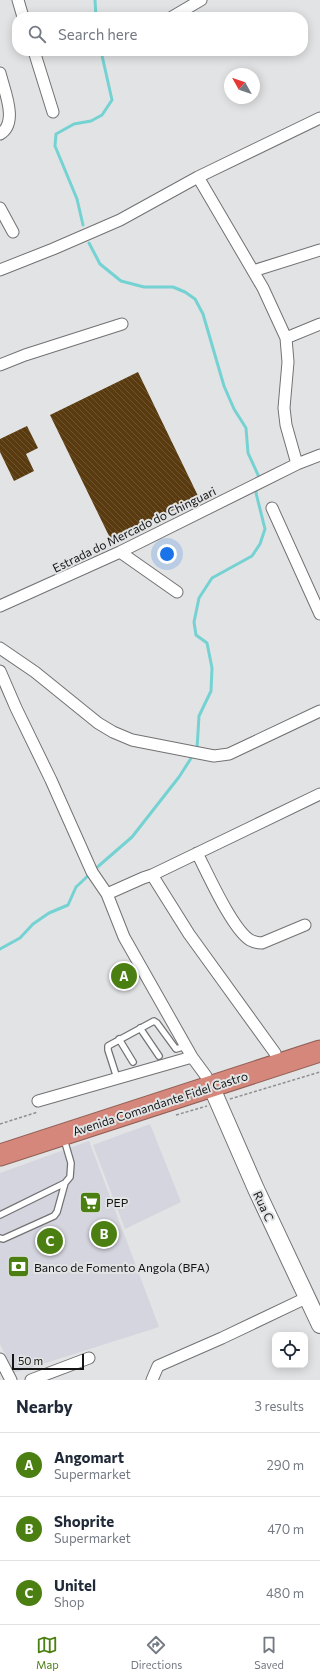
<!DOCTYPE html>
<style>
:root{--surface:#fff;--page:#f6f6f7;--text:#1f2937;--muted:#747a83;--line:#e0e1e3;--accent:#4c7f11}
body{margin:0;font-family:Commissioner,sans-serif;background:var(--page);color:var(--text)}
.controls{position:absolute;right:12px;bottom:12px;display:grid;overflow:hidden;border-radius:8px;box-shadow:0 2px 10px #0003}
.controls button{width:36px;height:36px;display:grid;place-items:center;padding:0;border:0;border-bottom:1px solid var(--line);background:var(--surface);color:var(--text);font:20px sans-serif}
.compass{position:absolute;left:224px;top:68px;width:36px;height:36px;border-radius:50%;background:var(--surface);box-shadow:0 2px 10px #0003;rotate:310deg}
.scale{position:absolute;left:12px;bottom:10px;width:72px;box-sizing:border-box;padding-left:4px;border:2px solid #141414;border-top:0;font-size:11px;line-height:14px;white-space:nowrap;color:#141414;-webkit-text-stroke:3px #e2e3e4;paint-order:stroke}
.you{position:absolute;left:167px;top:554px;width:14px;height:14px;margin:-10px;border:3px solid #fff;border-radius:50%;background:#1a73e8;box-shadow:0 0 0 6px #1a73e833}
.badge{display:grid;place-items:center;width:26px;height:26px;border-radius:50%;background:var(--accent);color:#fff;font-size:13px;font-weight:700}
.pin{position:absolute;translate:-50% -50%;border:2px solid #fff;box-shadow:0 1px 4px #0006}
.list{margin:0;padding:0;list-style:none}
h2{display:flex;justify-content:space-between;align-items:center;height:52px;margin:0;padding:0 16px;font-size:17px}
h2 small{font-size:13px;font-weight:400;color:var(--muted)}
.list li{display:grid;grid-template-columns:26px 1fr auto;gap:12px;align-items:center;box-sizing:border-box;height:64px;padding:0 16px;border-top:1px solid var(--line)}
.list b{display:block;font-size:15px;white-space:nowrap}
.list p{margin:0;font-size:13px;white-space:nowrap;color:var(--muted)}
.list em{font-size:13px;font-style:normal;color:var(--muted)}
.icon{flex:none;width:22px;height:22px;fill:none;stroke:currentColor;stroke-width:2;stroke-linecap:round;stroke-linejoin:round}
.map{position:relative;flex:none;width:320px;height:1380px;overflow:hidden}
.search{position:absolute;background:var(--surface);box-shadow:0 2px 10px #0003;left:12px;right:12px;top:12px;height:44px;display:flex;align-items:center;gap:10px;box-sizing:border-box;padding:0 14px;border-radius:16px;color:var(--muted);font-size:15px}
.sheet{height:244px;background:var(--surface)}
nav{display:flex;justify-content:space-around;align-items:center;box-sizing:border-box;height:56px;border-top:1px solid var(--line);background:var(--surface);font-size:11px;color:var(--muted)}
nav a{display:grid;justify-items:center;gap:2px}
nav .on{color:var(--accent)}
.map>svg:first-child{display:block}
.built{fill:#d4d5de}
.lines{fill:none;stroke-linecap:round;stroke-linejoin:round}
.stream{stroke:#75d2d3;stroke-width:3}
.building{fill:url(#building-back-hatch)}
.lane-casing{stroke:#727274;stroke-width:8}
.street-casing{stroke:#727274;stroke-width:13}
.secondary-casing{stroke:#727274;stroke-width:18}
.highway-casing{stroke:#915f56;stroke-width:23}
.path{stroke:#8f8f90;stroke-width:1.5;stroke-dasharray:3 2;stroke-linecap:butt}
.lane{stroke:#fff;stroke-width:5.5}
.street{stroke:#fff;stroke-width:11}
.secondary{stroke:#fff;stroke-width:16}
.highway{stroke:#d4877a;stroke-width:21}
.labels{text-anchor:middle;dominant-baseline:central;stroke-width:4;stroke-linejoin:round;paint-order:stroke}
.street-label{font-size:12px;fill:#141414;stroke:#e2e3e4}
.poi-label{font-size:12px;fill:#141414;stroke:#e2e3e4;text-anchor:start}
</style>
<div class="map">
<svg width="320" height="1380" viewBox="0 0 320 1380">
<defs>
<pattern id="building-back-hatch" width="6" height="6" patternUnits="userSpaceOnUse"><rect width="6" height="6" fill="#5a3b10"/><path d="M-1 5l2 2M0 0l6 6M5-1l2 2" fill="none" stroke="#6d5432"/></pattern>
</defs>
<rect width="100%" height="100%" fill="#e2e3e4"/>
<path class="built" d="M150,1124L181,1202L125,1229L93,1145Z
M89,1141L159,1327L14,1373L0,1344V1173Z"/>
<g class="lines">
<path class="stream" d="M95,0L96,17
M83,225L77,199L55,146L56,134L74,124L91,121L102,115L112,100L101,51
M89,243L100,264L121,281L144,287H173L185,292L195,299L203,314L224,386L234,409L246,428L248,453L259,477L258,481
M94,870L132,837L179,777L197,749L199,716L211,691L212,668L207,643L196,635L194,622L199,598L212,578L252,556L260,544L265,529L256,493L257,486
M0,949L20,938L33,924L49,913L68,905L76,887L90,874"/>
</g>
<path class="building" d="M138,372L199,498L111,540L50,415Z
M27,426L38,448L26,454L34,471L14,481L0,452V439Z"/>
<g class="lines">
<defs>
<path id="lane" d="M140,1028L159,1056
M119,1039L133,1062
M117,1078L108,1050V1046L154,1021L157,1023L176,1049L186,1046
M0,1215L65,1183L70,1177L71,1163L64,1139
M0,1238L3,1239L54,1216L57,1212L65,1183"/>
<path id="street" d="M18,0L23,17
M172,17L201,0
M34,51L53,112
M0,73C4,90 19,123 0,134
M198,177L263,288L286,338L288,362L284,408L286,425L297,464
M0,208L13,232
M0,270L53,249L120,220L198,177L320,118
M253,271L320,250
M286,338L320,324
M0,365L25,355L122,324
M272,508L320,614
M120,552L177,592
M0,606L120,552L297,464L320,455
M0,648L35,672L98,723L113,732L132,740L214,756L229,754L320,711
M0,671L16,708L51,780L92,872L107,894L124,937L192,1057L206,1076
M197,853C207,872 232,929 250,940C254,942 257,943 262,943L305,925
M152,875L189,934L275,1053
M107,894L143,878L152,875L320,794
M38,1101L192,1057
M0,1359L11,1380
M31,1380L89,1358
M152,1380L158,1366L222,1338L306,1298"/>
<path id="secondary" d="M211,1086L256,1189L320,1325"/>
<path id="highway" d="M0,1155L320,1051"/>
</defs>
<use href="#lane" class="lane-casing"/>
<use href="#street" class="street-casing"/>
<use href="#secondary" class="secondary-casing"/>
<use href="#highway" class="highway-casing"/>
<path class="path" d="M230,1099L320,1072
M176,1115L207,1106
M0,1124L38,1112"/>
<use href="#lane" class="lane"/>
<use href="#street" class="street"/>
<use href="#secondary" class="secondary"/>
<use href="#highway" class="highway"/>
</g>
<defs>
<symbol id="supermarket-square" viewBox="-11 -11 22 22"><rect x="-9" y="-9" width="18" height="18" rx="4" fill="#4c7f11" stroke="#e2e3e4"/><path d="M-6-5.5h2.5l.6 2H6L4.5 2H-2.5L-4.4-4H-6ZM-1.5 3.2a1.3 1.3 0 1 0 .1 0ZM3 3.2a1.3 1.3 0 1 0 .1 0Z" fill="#fff"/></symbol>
<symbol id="bank-square" viewBox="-11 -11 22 22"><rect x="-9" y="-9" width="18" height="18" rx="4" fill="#4c7f11" stroke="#e2e3e4"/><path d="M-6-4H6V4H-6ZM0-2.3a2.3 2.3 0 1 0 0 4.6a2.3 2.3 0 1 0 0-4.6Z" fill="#fff"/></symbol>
</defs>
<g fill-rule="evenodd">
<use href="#supermarket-square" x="78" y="1190" width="25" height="25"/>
<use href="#bank-square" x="6" y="1254" width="25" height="25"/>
</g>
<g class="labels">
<g class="street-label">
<text transform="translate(134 529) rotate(-26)">Estrada do Mercado do Chinguari</text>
<text transform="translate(160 1103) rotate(-18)">Avenida Comandante Fidel Castro</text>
<text transform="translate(264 1206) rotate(65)">Rua C</text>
</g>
<g class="poi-label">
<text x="106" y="1202">PEP</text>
<text x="34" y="1267">Banco de Fomento Angola (BFA)</text>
</g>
</g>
</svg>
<div class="controls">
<button><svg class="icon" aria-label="locate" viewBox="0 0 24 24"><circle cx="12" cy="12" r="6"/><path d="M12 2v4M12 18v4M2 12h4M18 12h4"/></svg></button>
</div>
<svg class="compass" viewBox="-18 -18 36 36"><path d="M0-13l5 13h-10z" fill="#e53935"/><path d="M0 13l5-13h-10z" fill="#747a83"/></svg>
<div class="scale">50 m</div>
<div class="you"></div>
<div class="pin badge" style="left:124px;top:976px">A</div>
<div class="pin badge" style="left:104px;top:1234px">B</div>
<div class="pin badge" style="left:50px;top:1241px">C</div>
<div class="search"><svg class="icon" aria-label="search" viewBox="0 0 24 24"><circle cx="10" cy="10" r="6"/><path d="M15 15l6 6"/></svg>Search here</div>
</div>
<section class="sheet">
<h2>Nearby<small>3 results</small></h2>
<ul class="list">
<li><span class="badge">A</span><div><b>Angomart</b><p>Supermarket</p></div><em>290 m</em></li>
<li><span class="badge">B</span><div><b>Shoprite</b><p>Supermarket</p></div><em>470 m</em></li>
<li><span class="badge">C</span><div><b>Unitel</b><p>Shop</p></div><em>480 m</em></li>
</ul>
</section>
<nav>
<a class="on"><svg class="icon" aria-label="map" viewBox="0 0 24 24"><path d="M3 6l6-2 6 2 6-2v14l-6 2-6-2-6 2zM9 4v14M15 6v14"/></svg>Map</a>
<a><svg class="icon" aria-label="directions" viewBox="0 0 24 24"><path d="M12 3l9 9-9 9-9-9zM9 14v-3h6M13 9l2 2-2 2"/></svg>Directions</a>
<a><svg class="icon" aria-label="saved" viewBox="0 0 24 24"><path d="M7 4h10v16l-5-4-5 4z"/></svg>Saved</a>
</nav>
